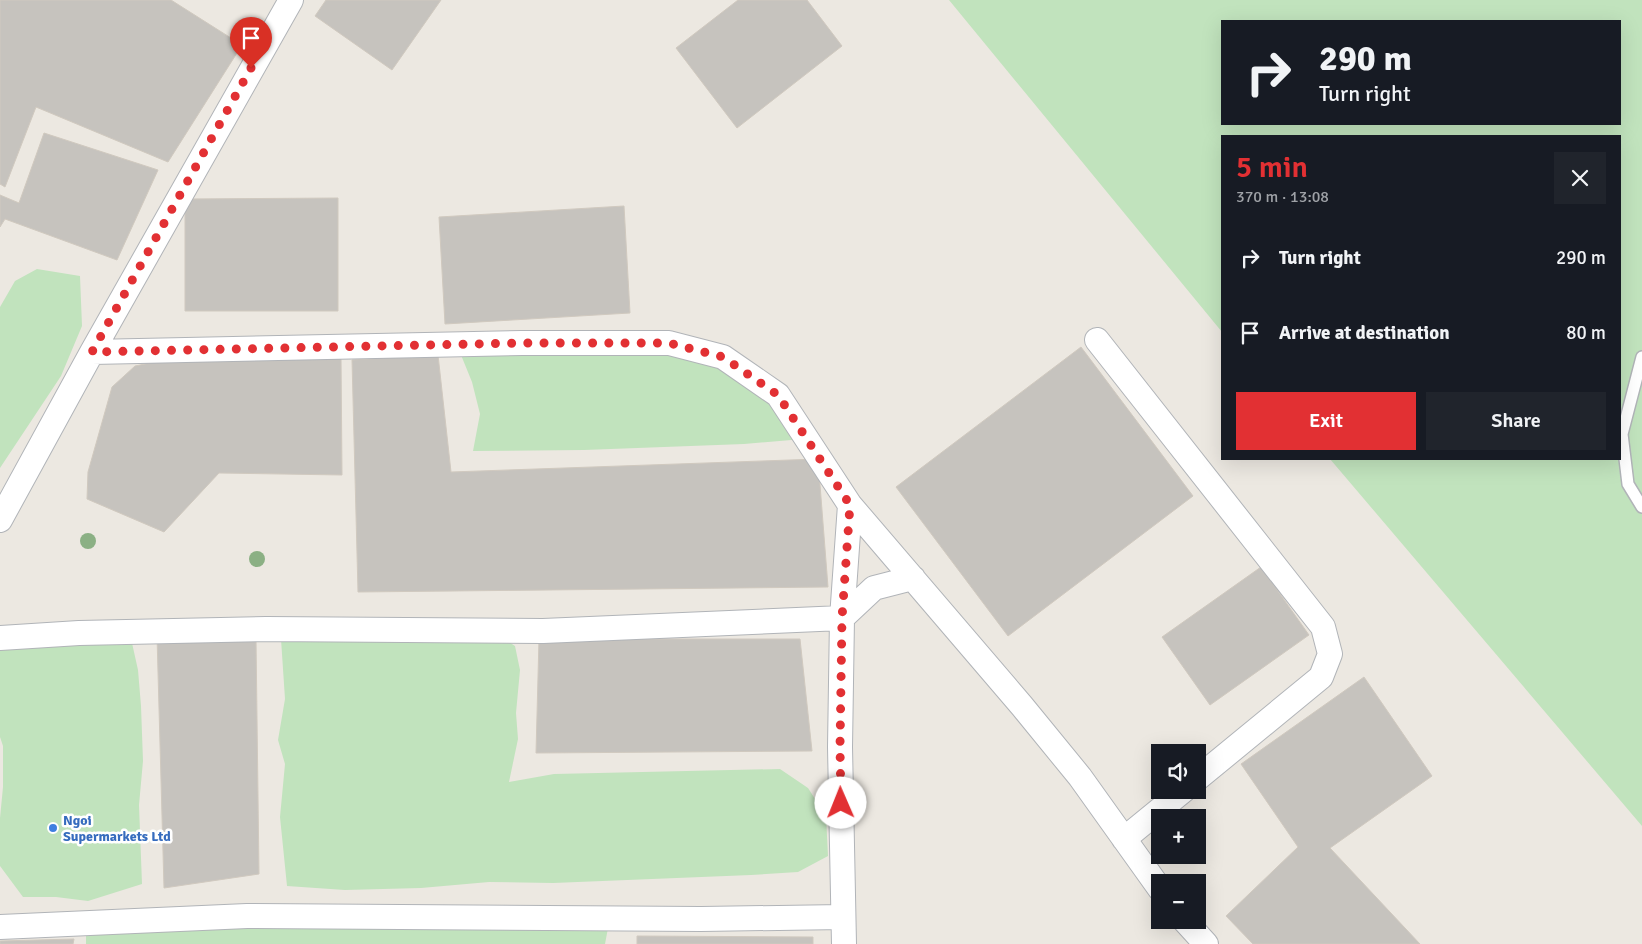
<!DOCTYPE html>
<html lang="en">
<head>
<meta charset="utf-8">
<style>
  body { margin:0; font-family:Signika,sans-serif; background:#20242c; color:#f1f3f6; height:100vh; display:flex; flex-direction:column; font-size:19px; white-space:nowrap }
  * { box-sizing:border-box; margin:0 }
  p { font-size:16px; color:#9ea1a6 }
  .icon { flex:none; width:28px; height:28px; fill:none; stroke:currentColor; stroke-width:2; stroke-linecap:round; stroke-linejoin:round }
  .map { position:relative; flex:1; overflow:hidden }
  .details { position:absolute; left:1221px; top:135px; width:400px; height:325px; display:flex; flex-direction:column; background:#171b24; border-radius:0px; box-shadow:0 5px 20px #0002 }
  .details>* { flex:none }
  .guide { position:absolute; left:1221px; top:20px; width:400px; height:105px; border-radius:0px; box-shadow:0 5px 20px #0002; background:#171b24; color:#f1f3f6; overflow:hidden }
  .tools { position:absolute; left:1151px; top:744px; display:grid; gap:10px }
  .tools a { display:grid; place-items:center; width:55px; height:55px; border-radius:0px; background:#171b24; box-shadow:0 5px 20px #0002; font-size:25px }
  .pin { position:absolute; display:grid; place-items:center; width:42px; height:42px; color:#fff; margin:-51px -21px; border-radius:50% 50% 50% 0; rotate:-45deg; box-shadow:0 0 5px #0007 }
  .pin .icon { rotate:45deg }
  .me { position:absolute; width:55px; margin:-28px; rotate:359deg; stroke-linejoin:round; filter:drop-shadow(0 0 4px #0008) }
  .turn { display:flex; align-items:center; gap:18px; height:105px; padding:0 15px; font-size:22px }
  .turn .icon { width:65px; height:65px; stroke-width:2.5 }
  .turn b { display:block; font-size:35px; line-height:42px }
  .round { display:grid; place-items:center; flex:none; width:52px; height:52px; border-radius:0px; background:#20242c }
  .summary { display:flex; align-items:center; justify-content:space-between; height:85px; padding:0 15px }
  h1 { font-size:30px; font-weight:600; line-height:38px; color:#e23033 }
  .button { display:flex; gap:10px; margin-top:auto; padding:10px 15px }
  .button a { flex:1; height:58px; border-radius:0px; background:#e23033; color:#fff; font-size:20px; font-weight:600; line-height:58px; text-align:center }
  .button a+a { background:#20242c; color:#f1f3f6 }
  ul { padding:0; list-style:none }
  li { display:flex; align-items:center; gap:15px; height:75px; padding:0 15px }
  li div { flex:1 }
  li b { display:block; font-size:19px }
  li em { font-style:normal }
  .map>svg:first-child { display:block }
</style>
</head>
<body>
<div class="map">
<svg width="1642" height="944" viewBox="0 0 1642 944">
  <rect width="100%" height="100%" fill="#ece8e1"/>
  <!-- green -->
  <path fill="#c1e3bd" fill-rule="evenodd" d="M949 0H1642V826L1330 459H1620V136H1222V332ZM1222 21H1620V124H1222Z
    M37 269 80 276 82 326 61 376 0 468V307L15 281Z
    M675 351 711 362 750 384 803 439 744 444 584 450 473 451 480 414 472 382 461 355Z
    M280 624 495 633 515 646 520 670 516 713 518 739 509 782 554 774 780 769 808 788 826 816 828 856 798 872 751 875 553 883 489 882 421 888 345 890 287 886 280 817 285 764 278 740 285 699Z
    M128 625 138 670 141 706 143 761 139 805 142 884 88 901 56 897H23L0 866V818L3 787V746L0 737V629Z
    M611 912 605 944H86V927Z"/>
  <!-- building -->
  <path fill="#c6c3be" stroke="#d0c9bf" d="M0 0H171L242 45 168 162 36 107 5 187 0 184Z
    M326 0H441L392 70 315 16Z
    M738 0H807L842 46 737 128 676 48Z
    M44 133 158 170 117 260 5 219 0 227V195L19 203Z
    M338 198V311H185V199Z
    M624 206 630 313 445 324 439 217Z
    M1081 347 1193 496 1008 636 896 487Z
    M438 355 451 472 818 459 828 587 358 592 352 360Z
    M174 358H341L342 475 219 473 164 532 87 499 88 472 112 387 135 366Z
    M1261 567 1309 635 1210 705 1162 637Z
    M157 636 256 639 259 874 164 888Z
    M539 639H800L812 751 536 753Z
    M1364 677 1432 776 1330 848 1420 944H1253L1226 916 1298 847 1241 764Z
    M637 936 813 937V944H637Z
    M74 939 73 944H0V941Z"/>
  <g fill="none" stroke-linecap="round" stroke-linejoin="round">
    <!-- lane casing -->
    <g stroke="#b1b4b8" stroke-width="14">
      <path id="lane" d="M1642 357 1622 434 1628 484 1642 507"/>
    </g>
    <!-- street casing -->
    <g stroke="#b1b4b8" stroke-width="26">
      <path id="street" d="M1097 340 1323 627 1330 654 1321 677 1198 778
        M92 352 522 343H669L723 357 778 395 850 505 1022 706 1080 777 1160 889
        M0 520 92 352 291 0
        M0 638 79 633 266 629 543 631 842 618 874 588 913 578
        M1124 839 1184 790
        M1184 920 1206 944
        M0 927 247 916 701 919 843 917
        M844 944 840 747 842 618 850 505"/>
    </g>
    <!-- lane -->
    <use href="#lane" stroke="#fff" stroke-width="11"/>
    <!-- street -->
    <use href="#street" stroke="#fff" stroke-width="24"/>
  </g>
  <!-- trees -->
  <g fill="#8bb084">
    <circle cx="88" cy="541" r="8"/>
    <circle cx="257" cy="559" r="8"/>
  </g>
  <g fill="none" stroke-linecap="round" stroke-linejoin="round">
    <!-- route -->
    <path stroke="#e23033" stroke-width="9" stroke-dasharray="0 16.2" d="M251 68 92 352 522 343H669L723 357 778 395 850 505 842 618 840 747 841 803"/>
  </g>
  <!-- markers -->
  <circle fill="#3f7fe0" stroke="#fff" stroke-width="2" cx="53" cy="828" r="5"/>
  <g text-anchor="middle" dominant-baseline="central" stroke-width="5" stroke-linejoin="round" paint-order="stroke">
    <!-- shop labels -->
    <g font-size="14" font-weight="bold" fill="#366cbe" stroke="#fff" text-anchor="start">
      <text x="63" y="820">Ngoi<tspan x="63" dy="16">Supermarkets Ltd</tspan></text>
    </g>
  </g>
</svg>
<div class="tools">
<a><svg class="icon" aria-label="sound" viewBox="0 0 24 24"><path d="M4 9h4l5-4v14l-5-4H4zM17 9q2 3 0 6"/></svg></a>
<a>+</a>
<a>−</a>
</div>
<div class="pin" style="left:251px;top:68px;background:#d93025"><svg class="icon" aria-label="arrive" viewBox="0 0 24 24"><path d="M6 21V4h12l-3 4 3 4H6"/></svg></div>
<svg class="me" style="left:841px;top:803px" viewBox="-20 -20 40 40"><circle r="19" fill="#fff"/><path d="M0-13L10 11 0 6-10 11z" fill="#e23033"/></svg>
<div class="guide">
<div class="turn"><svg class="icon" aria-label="right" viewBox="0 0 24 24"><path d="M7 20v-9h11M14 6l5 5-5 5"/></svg><div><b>290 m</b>Turn right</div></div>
</div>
<section class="details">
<div class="summary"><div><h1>5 min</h1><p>370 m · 13:08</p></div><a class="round"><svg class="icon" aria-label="close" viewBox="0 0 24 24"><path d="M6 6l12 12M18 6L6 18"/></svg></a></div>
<ul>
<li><svg class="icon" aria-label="right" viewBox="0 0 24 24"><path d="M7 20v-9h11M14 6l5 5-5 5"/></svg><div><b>Turn right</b></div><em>290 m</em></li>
<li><svg class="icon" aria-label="arrive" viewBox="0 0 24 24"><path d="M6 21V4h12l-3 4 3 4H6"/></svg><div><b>Arrive at destination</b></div><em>80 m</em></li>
</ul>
<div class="button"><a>Exit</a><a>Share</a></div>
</section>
</div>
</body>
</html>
